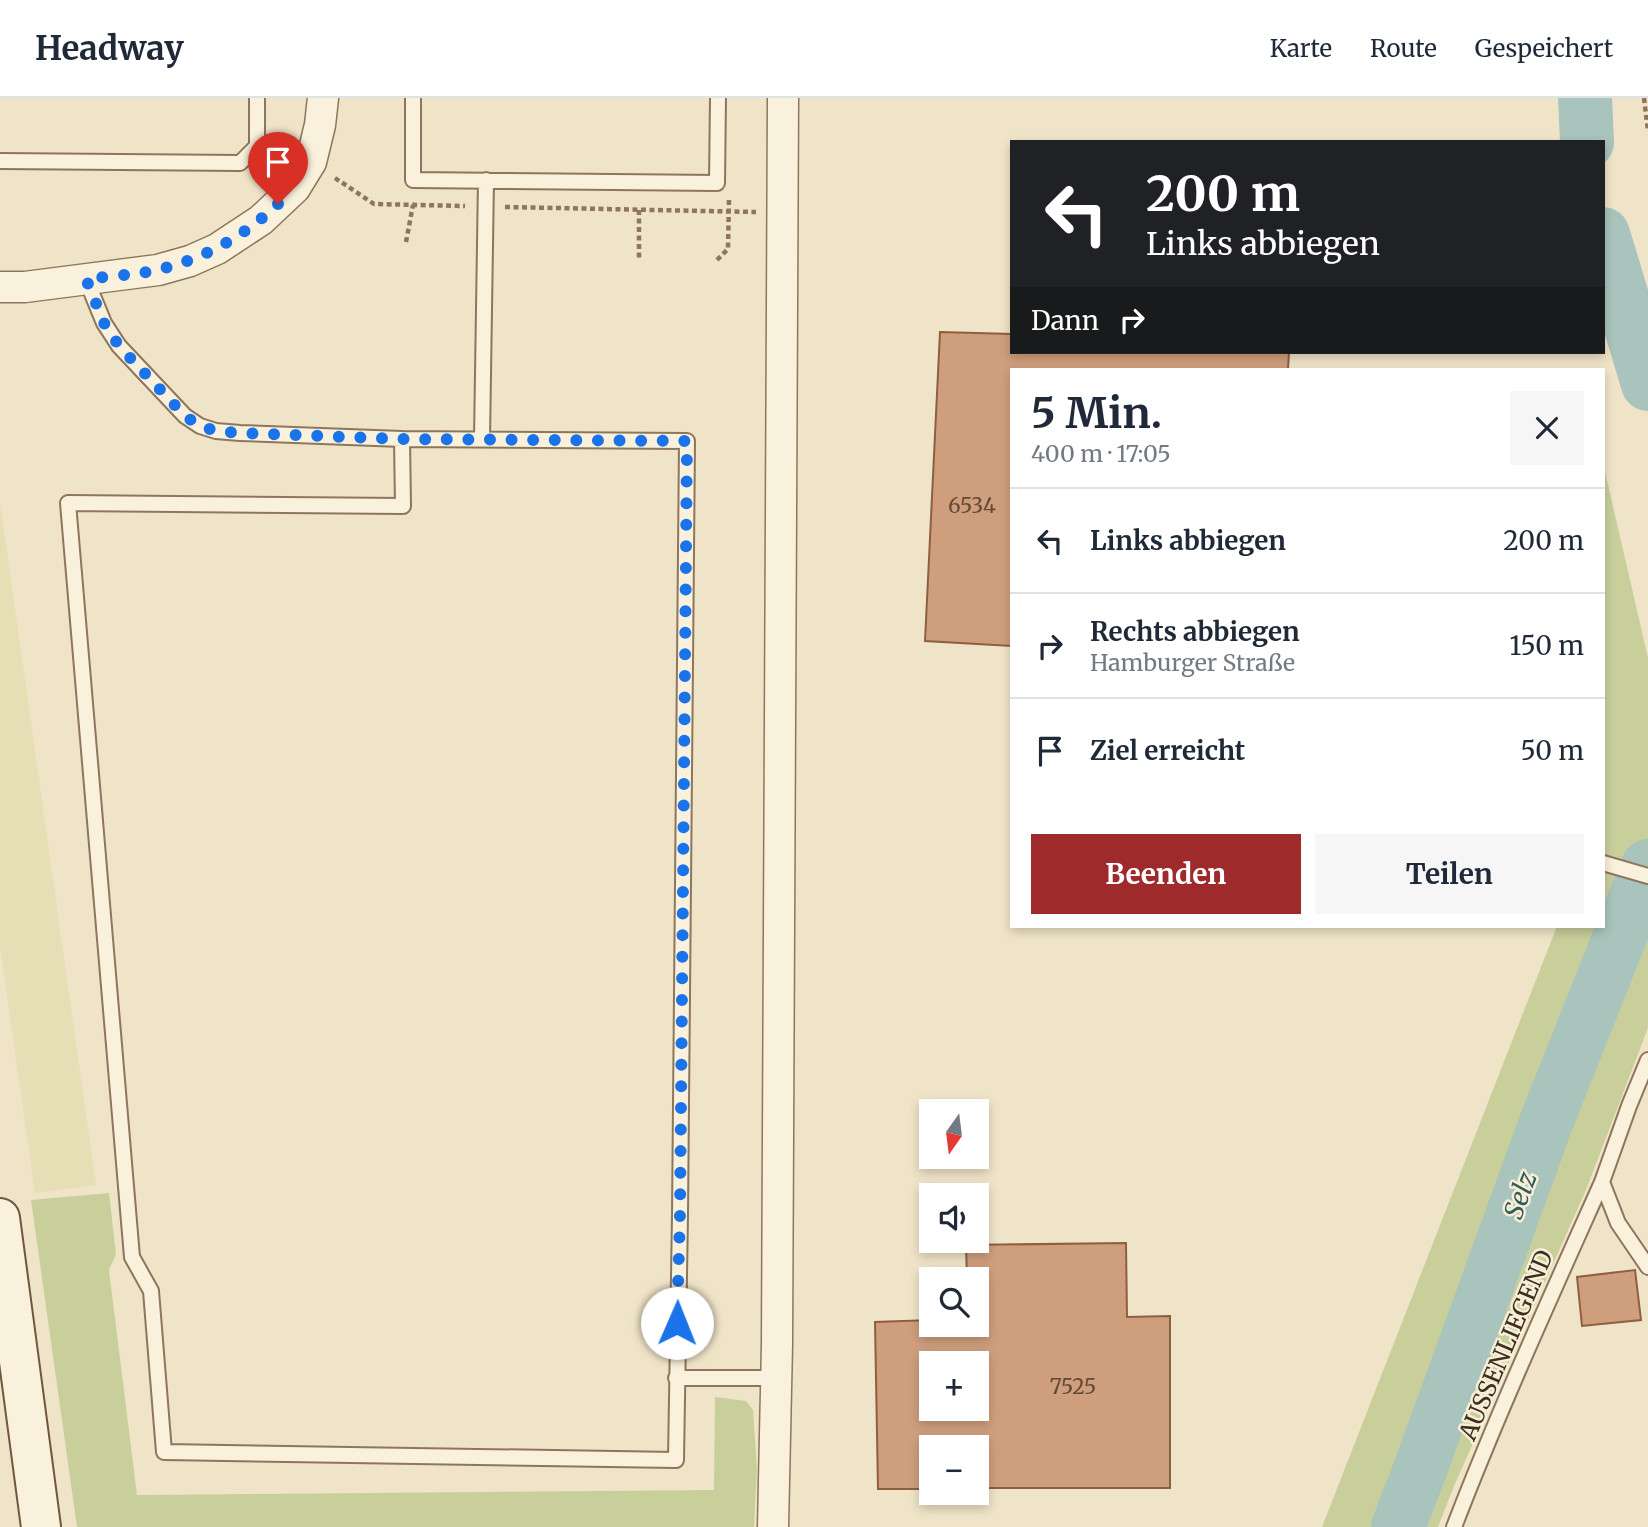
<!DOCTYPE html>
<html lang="de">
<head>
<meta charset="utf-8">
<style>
  body { margin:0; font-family:Merriweather,serif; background:#f6f6f7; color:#1f2937; height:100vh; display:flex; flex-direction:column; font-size:26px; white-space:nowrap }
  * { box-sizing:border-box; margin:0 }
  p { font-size:23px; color:#747a83 }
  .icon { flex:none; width:38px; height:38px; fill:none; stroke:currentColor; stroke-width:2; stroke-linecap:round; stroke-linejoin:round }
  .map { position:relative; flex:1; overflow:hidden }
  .panel { position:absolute; left:1010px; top:270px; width:595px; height:560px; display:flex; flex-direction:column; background:#fff; border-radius:0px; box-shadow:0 4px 10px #0003 }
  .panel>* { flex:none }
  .banner { position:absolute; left:1010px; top:42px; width:595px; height:214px; border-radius:0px; box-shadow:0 4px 10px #0003; background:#202124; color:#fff; overflow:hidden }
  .needle { width:46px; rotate:194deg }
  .controls { position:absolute; left:919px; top:1001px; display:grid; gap:14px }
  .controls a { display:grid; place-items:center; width:70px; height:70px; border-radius:0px; background:#fff; box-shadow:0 4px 10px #0003; font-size:35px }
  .pin { position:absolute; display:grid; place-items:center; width:60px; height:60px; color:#fff; margin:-72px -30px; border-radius:50% 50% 50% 0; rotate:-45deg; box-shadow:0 0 7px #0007 }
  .pin .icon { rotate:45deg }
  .me { position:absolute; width:77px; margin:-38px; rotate:1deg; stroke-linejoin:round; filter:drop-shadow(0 0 5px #0008) }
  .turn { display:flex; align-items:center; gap:24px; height:147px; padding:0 21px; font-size:32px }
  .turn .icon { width:91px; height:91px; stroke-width:2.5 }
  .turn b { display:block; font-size:49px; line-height:60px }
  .then { display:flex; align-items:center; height:66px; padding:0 21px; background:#0003; gap:14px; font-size:26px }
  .round { display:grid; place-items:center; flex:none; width:74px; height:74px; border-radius:0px; background:#f6f6f7 }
  .overview { display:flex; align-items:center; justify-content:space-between; height:119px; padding:0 21px }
  h1 { font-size:42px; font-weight:700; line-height:52px }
  .primary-button { display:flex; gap:14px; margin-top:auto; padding:14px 21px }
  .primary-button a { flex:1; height:80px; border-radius:0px; background:#9e2a2b; color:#fff; font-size:28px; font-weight:700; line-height:80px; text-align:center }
  .primary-button a+a { background:#f6f6f7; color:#1f2937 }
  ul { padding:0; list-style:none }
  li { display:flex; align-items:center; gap:21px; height:105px; padding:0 21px; border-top:2px solid #e0e1e3 }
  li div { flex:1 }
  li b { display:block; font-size:26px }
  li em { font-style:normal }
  header { display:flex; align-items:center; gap:42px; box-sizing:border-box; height:98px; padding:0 35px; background:#fff; border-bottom:2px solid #e0e1e3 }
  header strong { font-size:33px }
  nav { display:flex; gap:38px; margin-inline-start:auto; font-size:24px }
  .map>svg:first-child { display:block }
</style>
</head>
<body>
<header>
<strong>Headway</strong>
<nav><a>Karte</a><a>Route</a><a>Gespeichert</a></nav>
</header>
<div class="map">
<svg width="1648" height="1429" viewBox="0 0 1648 1429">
  <rect width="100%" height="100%" fill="#f0e4c8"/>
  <!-- farmland -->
  <path fill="#e6deb5" d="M0 404 96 1087 35 1095 0 849Z"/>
  <!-- green -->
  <path fill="#c9cf9b" d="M1603 365 1648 560V930L1586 1092 1454 1388 1438 1429H1322L1557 828H1603Z
    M109 1095 116 1156 109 1172 137 1397 714 1392 715 1299 746 1303 753 1312 757 1372 754 1429H77L31 1102Z"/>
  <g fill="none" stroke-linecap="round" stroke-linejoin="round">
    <!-- river -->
    <path stroke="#a9c4bc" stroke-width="54" d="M1585 0 1587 44
      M1603 136 1648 286
      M1398 1429 1421 1369 1547 1022 1648 768"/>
  </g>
  <!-- building -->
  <path fill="#cf9f7d" stroke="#8d5f41" stroke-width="2" fill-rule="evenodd" d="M940 234 1012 236V254H1289L1288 271H1012V548L925 543Z
    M1126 1145 1127 1219 1170 1218V1390H976V1349H931V1391H878L875 1224 931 1222V1227H976V1181H967L966 1147ZM931 1265H976V1311H931Z
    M1635 1172 1641 1222 1582 1228 1577 1179Z"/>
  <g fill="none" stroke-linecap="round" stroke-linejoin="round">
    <!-- service casing -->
    <g stroke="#8d765c" stroke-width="18">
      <path id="service" d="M413 0V82L717 85 718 0
        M0 63 240 65 257 48V0
        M86 181 104 225 119 248 185 318 200 328 216 333 240 335 402 341
        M402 341 687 343 680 1117 676 1362 164 1354 151 1193 132 1159 68 405 403 408Z
        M482 341 486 82
        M1603 765 1648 778
        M1648 962 1629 1008 1602 1084 1618 1125 1648 1169
        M676 1280H776
        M1454 1429C1499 1312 1551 1198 1602 1084"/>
    </g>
    <!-- minor casing -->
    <g stroke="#8d765c" stroke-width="33">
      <path id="minor" d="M0 189H25L158 172 190 163 217 151 261 122 295 90 311 64 320 27 323 0
        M773 1429 777 1246 783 0"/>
    </g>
    <!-- secondary casing -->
    <g stroke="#6f573f" stroke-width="42">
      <path id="secondary" d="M0 1120 41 1429"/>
    </g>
    <!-- path -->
    <path stroke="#8d765c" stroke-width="4.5" stroke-dasharray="5 3.5" stroke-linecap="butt" d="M1644 0 1648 33
      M335 80 374 106 465 108
      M505 109 756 114
      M639 112V161
      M406 144 413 107
      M717 162 728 151 729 102"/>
    <!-- service -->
    <use href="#service" stroke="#faf1dc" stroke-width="14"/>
    <!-- minor -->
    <use href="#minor" stroke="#faf1dc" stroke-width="30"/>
    <!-- secondary -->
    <use href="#secondary" stroke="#faf1dc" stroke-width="38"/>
  </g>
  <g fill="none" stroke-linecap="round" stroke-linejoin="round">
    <!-- route -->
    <path stroke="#1a73e8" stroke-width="12" stroke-dasharray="0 21.6" d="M278 106C245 137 206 160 161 171 137 177 110 178 86 181L104 225 119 248 185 318 200 328 216 333 240 335 402 341 687 343 680 1117 677 1225"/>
  </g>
  <g text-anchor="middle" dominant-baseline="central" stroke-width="5" stroke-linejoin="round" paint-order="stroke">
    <!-- number labels -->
    <g font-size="21" fill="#624a37">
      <text x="972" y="407">6534</text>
      <text x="1073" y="1288">7525</text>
    </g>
    <!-- street labels -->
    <g font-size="24" fill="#3d2e20" stroke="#f7eed8">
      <text transform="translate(1506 1247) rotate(-67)">AUSSENLIEGEND</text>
    </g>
    <!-- water labels -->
    <g font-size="26" font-style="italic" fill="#2f5d5a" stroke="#f7eed8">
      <text transform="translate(1520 1097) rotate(-70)">Selz</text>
    </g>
  </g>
</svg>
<div class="controls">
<a><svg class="needle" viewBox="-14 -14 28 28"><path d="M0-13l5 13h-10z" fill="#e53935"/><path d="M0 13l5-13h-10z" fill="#747a83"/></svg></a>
<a><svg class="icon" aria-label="sound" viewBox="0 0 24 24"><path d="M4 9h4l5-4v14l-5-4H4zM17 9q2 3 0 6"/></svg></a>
<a><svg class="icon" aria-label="search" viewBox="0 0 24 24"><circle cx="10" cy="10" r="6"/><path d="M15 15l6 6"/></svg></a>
<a>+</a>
<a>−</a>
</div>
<div class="pin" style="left:278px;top:106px;background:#d93025"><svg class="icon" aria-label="arrive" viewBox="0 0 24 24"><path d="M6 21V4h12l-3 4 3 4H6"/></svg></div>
<svg class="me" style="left:677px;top:1225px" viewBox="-20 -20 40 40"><circle r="19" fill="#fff"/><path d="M0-13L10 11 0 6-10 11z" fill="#1a73e8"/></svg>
<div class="banner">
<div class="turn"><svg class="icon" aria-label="left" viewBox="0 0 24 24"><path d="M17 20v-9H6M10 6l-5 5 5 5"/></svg><div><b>200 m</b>Links abbiegen</div></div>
<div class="then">Dann<svg class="icon" aria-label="right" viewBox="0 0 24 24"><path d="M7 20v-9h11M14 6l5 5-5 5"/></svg></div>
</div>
<section class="panel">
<div class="overview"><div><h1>5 Min.</h1><p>400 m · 17:05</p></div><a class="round"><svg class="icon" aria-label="close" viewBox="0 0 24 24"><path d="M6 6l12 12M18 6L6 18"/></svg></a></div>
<ul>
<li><svg class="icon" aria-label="left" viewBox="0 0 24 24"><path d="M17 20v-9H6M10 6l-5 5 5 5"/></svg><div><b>Links abbiegen</b></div><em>200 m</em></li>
<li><svg class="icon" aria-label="right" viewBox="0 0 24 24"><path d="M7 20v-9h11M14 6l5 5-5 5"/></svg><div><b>Rechts abbiegen</b><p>Hamburger Straße</p></div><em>150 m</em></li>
<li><svg class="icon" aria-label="arrive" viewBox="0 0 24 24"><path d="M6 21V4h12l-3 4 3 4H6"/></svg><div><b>Ziel erreicht</b></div><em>50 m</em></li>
</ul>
<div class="primary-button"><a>Beenden</a><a>Teilen</a></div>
</section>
</div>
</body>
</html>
